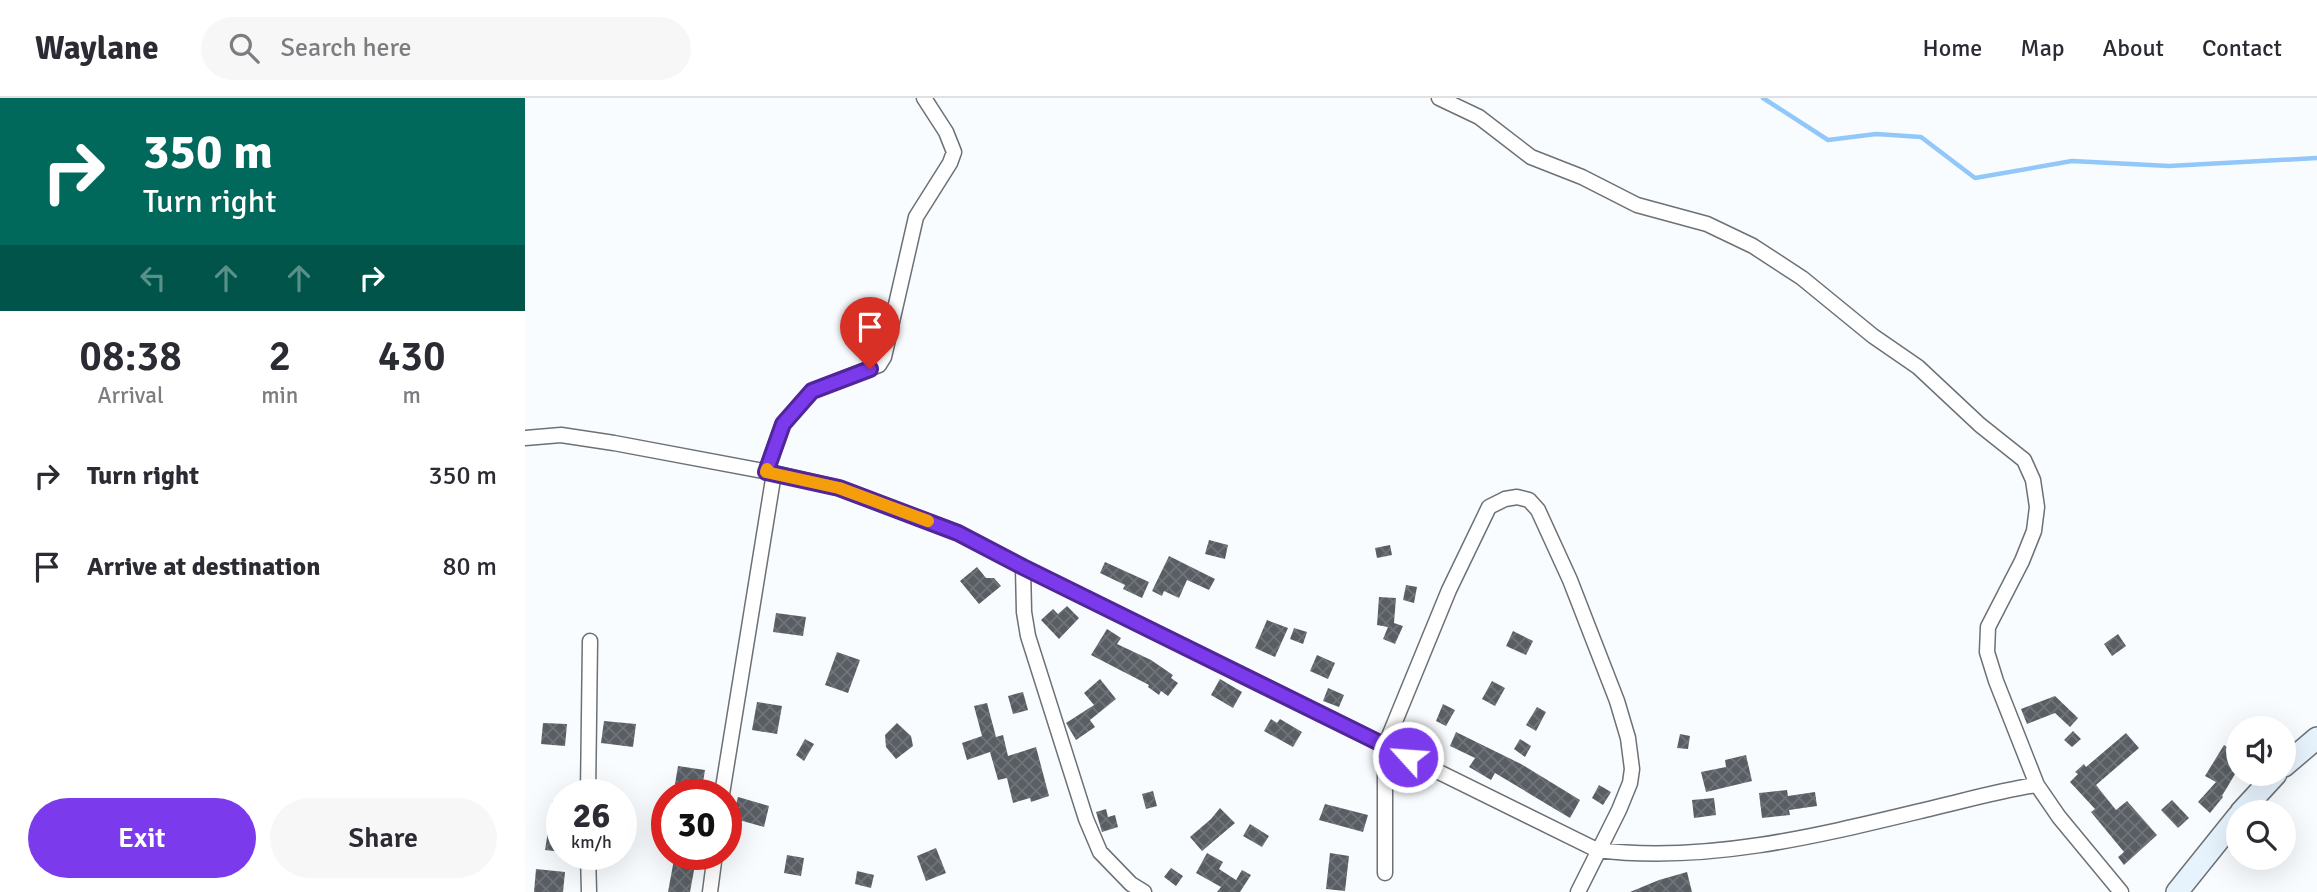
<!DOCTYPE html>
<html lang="en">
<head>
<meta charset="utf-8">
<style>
  body { margin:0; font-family:Signika,sans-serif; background:#f7f7f7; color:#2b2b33; height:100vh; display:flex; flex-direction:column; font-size:26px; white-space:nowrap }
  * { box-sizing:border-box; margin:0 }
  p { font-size:23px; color:#7c7c81 }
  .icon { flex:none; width:38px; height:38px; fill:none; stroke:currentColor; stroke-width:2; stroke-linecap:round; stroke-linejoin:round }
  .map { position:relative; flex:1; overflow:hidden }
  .drawer { display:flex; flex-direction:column; background:#fff; width:525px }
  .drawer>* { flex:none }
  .top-card { background:#00695c; color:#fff; overflow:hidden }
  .fabs { position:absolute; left:1701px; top:618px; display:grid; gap:14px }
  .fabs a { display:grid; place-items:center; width:70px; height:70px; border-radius:50%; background:#fff; box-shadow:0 7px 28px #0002; font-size:35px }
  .speed { position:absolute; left:21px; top:681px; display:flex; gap:14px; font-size:35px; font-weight:700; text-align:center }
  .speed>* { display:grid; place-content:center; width:91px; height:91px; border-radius:50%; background:#fff; box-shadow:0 7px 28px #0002; line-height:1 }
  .speed small { font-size:18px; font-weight:400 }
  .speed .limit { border:10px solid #d22; background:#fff; color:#111 }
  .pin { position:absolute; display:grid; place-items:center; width:60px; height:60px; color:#fff; margin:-72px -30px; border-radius:50% 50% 50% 0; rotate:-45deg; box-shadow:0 0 7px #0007 }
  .pin .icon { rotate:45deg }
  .me { position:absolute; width:77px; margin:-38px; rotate:296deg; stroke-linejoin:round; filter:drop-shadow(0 0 5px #0008) }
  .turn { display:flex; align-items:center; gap:24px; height:147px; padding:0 28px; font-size:32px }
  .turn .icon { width:91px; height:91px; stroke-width:2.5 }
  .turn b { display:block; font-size:49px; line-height:60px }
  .lanes { display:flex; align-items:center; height:66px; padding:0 28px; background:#0003; justify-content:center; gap:35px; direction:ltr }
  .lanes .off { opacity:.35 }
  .eta { display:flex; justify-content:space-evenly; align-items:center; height:119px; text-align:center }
  .eta b { font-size:42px; font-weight:600; line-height:49px }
  .action { display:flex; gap:14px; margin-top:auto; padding:14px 28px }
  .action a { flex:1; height:80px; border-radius:42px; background:#7c3aed; color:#fff; font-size:28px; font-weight:600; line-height:80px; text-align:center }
  .action a+a { background:#f7f7f7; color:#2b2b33 }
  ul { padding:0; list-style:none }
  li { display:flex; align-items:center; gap:21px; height:91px; padding:0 28px }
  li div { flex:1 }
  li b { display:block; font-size:26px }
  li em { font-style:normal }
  header { display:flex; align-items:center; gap:42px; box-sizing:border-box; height:98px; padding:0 35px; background:#fff; border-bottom:2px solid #e1e1e2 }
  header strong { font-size:33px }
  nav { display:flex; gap:38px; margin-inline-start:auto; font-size:24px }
  .search { width:490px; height:63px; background:#f7f7f7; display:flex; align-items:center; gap:18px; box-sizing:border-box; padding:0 24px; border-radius:38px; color:#7c7c81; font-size:26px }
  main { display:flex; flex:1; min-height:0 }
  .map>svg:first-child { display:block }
</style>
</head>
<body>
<header>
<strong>Waylane</strong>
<div class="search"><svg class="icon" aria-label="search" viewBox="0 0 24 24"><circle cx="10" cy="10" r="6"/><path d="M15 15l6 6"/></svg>Search here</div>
<nav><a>Home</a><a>Map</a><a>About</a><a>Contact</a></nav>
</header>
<main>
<section class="drawer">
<div class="top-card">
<div class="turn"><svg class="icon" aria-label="right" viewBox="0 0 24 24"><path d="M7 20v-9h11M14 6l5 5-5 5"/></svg><div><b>350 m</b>Turn right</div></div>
<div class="lanes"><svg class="icon off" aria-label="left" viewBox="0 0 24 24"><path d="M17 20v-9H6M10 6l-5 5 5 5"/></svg><svg class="icon off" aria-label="ahead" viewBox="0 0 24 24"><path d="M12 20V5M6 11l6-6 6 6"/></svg><svg class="icon off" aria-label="ahead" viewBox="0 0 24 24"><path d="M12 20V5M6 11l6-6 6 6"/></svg><svg class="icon" aria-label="right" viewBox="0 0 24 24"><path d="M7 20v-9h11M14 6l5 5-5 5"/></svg></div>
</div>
<div class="eta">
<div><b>08:38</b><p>Arrival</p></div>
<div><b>2</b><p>min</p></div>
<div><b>430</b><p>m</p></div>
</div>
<ul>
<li><svg class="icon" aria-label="right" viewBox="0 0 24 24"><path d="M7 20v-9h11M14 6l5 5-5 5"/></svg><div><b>Turn right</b></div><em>350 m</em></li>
<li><svg class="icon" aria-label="arrive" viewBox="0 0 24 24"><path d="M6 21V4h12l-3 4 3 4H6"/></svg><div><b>Arrive at destination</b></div><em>80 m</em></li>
</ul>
<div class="action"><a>Exit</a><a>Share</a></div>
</section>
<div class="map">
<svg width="1792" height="794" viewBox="0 0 1792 794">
  <defs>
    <pattern id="building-cross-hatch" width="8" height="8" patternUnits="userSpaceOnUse" patternTransform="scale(1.75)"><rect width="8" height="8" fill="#585e63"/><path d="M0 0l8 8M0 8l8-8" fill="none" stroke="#707478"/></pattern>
  </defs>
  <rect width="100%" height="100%" fill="#f9fcfe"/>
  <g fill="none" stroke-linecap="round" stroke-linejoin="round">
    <!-- stream -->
    <path stroke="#91c8f9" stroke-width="4.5" d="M1238 0 1303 42 1351 36 1396 39 1450 80 1547 63 1644 68 1792 60"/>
  </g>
  <!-- building -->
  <path fill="url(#building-cross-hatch)" d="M684 442 703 447 700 461 680 456Z
    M865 447 867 457 852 460 850 450Z
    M644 458 690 481 684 492 662 482 654 500 639 493 637 498 627 493Z
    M580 464 624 484 617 500 598 491 600 487 575 475Z
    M452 469 461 480H469L476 488 454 506 435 483Z
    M881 487 892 489 889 505 878 502Z
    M854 499 871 500 869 525 878 528 870 546 858 541 863 529 852 527Z
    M542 508 554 520 534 541 516 522 528 511 533 516Z
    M251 515 281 519 278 538 248 534Z
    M742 522 763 530 750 559 730 550Z
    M769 530 782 534 778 546 765 541Z
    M582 531 596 540 592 546 626 562 648 577 646 580 653 585 643 598 636 593 634 597 623 589 624 587 566 557Z
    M988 533 1008 543 1001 557 981 548Z
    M1593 536 1601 548 1587 558 1579 546Z
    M312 554 335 562 323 595 300 587Z
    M792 557 810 565 803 581 785 573Z
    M575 581 591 601 565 622 570 629 551 642 541 625 569 607 559 595Z
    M695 581 717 594 708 610 686 597Z
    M967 583 980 590 970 608 957 601Z
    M803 590 819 597 814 609 798 603Z
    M498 594 503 612 488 616 483 598Z
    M1530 598 1553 620 1545 629 1530 615 1502 626 1496 611Z
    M232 604 257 608 252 636 227 632Z
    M462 605 471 639 478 637 483 658 511 649 524 698 506 704 505 700 488 705 482 680 473 682 465 654 442 662 437 645 457 638 449 608Z
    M918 606 930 612 921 628 911 623Z
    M1012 609 1021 614 1011 633 1001 627Z
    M746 621 752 625 755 621 777 634 768 649 739 633Z
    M79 623 111 626 108 649 76 645Z
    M18 625 42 626 40 648 16 646Z
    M372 625 386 638 388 648 371 661 361 649 360 637Z
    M1548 633 1556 641 1547 649 1539 642Z
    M931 634 996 666 1055 702 1045 720 970 675 966 682 944 669 950 660 925 648Z
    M1601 635 1614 650 1571 687 1591 712 1602 703 1632 737 1599 767 1593 759 1599 754 1566 714 1570 711 1545 684 1553 676 1550 674 1559 666 1561 669Z
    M1155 636 1165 638 1163 651 1152 650Z
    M280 641 289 646 279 663 271 657Z
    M995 641 1006 648 1000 659 989 651Z
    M1699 647 1713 656V671L1697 698 1698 699 1685 715 1673 704 1691 684 1680 678Z
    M1221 657 1227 683 1181 694 1176 674 1201 669 1200 662Z
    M153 668 180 672 177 690 150 686Z
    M1074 687 1086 694 1078 707 1067 700Z
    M1262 692 1263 698 1290 694 1292 708 1264 712 1265 717 1237 720 1234 695Z
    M628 693 632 708 621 711 617 696Z
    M213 699 244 708 239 729 207 720Z
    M1189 700 1191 717 1169 720 1167 702Z
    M1647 702 1664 720 1653 730 1636 712Z
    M27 703 37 707V754L20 752 24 727 26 728Z
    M800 706 843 717 838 734 794 722Z
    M695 710 710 725 677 753 665 739 686 721Z
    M581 711 583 719 590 717 593 729 577 734 571 714Z
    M725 726 744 738 737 749 718 738Z
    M411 750 421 775 401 783 392 758Z
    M682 755 698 764 694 771 711 782 717 772 726 777 715 794H692L696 789 671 775Z
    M805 755 824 758 820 793 801 791Z
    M150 756H172L165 794H143Z
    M262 757 279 760 276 778 259 775Z
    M646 770 658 778 651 788 639 779Z
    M11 771 40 774 38 794H9Z
    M332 773 349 777 346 790 330 786Z
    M1162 774 1167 794H1105L1134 782Z"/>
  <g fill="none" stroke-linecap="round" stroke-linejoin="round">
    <!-- street casing -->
    <g stroke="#6b7176" stroke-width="17">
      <path id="street" d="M914 0 954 19 1006 59 1057 79 1112 107 1182 126 1228 148 1277 180 1348 238 1393 269 1455 327 1499 362 1508 382 1512 409 1509 433 1497 463 1463 529 1462 554 1471 583 1512 687 1534 719 1596 794
        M0 340 36 337 89 345 249 375 314 390 433 435 498 469 1072 752C1184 766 1300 736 1408 710 1442 702 1477 692 1512 687
        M241 374 258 326 287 293 354 267 359 259 391 119 425 65 429 54 421 34 399 0
        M498 469 499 514 503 538 561 721 575 754 606 786 619 794
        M63 696 65 543
        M197 696 249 375
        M63 756 64 794
        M860 775V648L924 492 964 409 980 401 992 399 1004 402 1013 412 1045 482 1092 603 1103 640 1107 671 1105 685 1094 712 1053 794
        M185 794 190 756"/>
    </g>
    <!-- secondary casing -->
    <g stroke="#6b7176" stroke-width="24">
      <path id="secondary" d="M1759 668 1792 640
        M1716 714 1751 676
        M1652 794 1713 718"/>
    </g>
    <!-- street -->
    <use href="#street" stroke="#fff" stroke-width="14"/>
    <!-- secondary -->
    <use href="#secondary" stroke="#e6f2fc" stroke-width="21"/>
  </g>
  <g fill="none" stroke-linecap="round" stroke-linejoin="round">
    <!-- route casing -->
    <g stroke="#51269a" stroke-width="18">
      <path id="route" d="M345 271 287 293 258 326 241 374 314 390 433 435 498 469 883 659"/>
    </g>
    <!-- route -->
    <use href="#route" stroke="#7c3aed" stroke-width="12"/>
    <!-- slow -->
    <path stroke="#f59e0b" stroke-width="12" d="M242 371 241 374 314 390 403 423"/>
  </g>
</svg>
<div class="fabs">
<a><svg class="icon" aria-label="sound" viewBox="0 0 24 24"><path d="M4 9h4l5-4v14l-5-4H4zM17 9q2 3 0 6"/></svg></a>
<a><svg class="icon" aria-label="search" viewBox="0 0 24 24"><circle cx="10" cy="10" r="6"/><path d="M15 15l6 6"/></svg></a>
</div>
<div class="speed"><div>26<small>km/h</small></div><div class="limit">30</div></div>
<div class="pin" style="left:345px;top:271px;background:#d93025"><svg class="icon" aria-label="arrive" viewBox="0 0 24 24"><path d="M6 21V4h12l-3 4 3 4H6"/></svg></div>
<svg class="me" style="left:883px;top:659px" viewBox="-20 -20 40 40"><circle r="17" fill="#7c3aed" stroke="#fff" stroke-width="3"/><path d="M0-11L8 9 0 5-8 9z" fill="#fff"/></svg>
</div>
</main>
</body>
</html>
